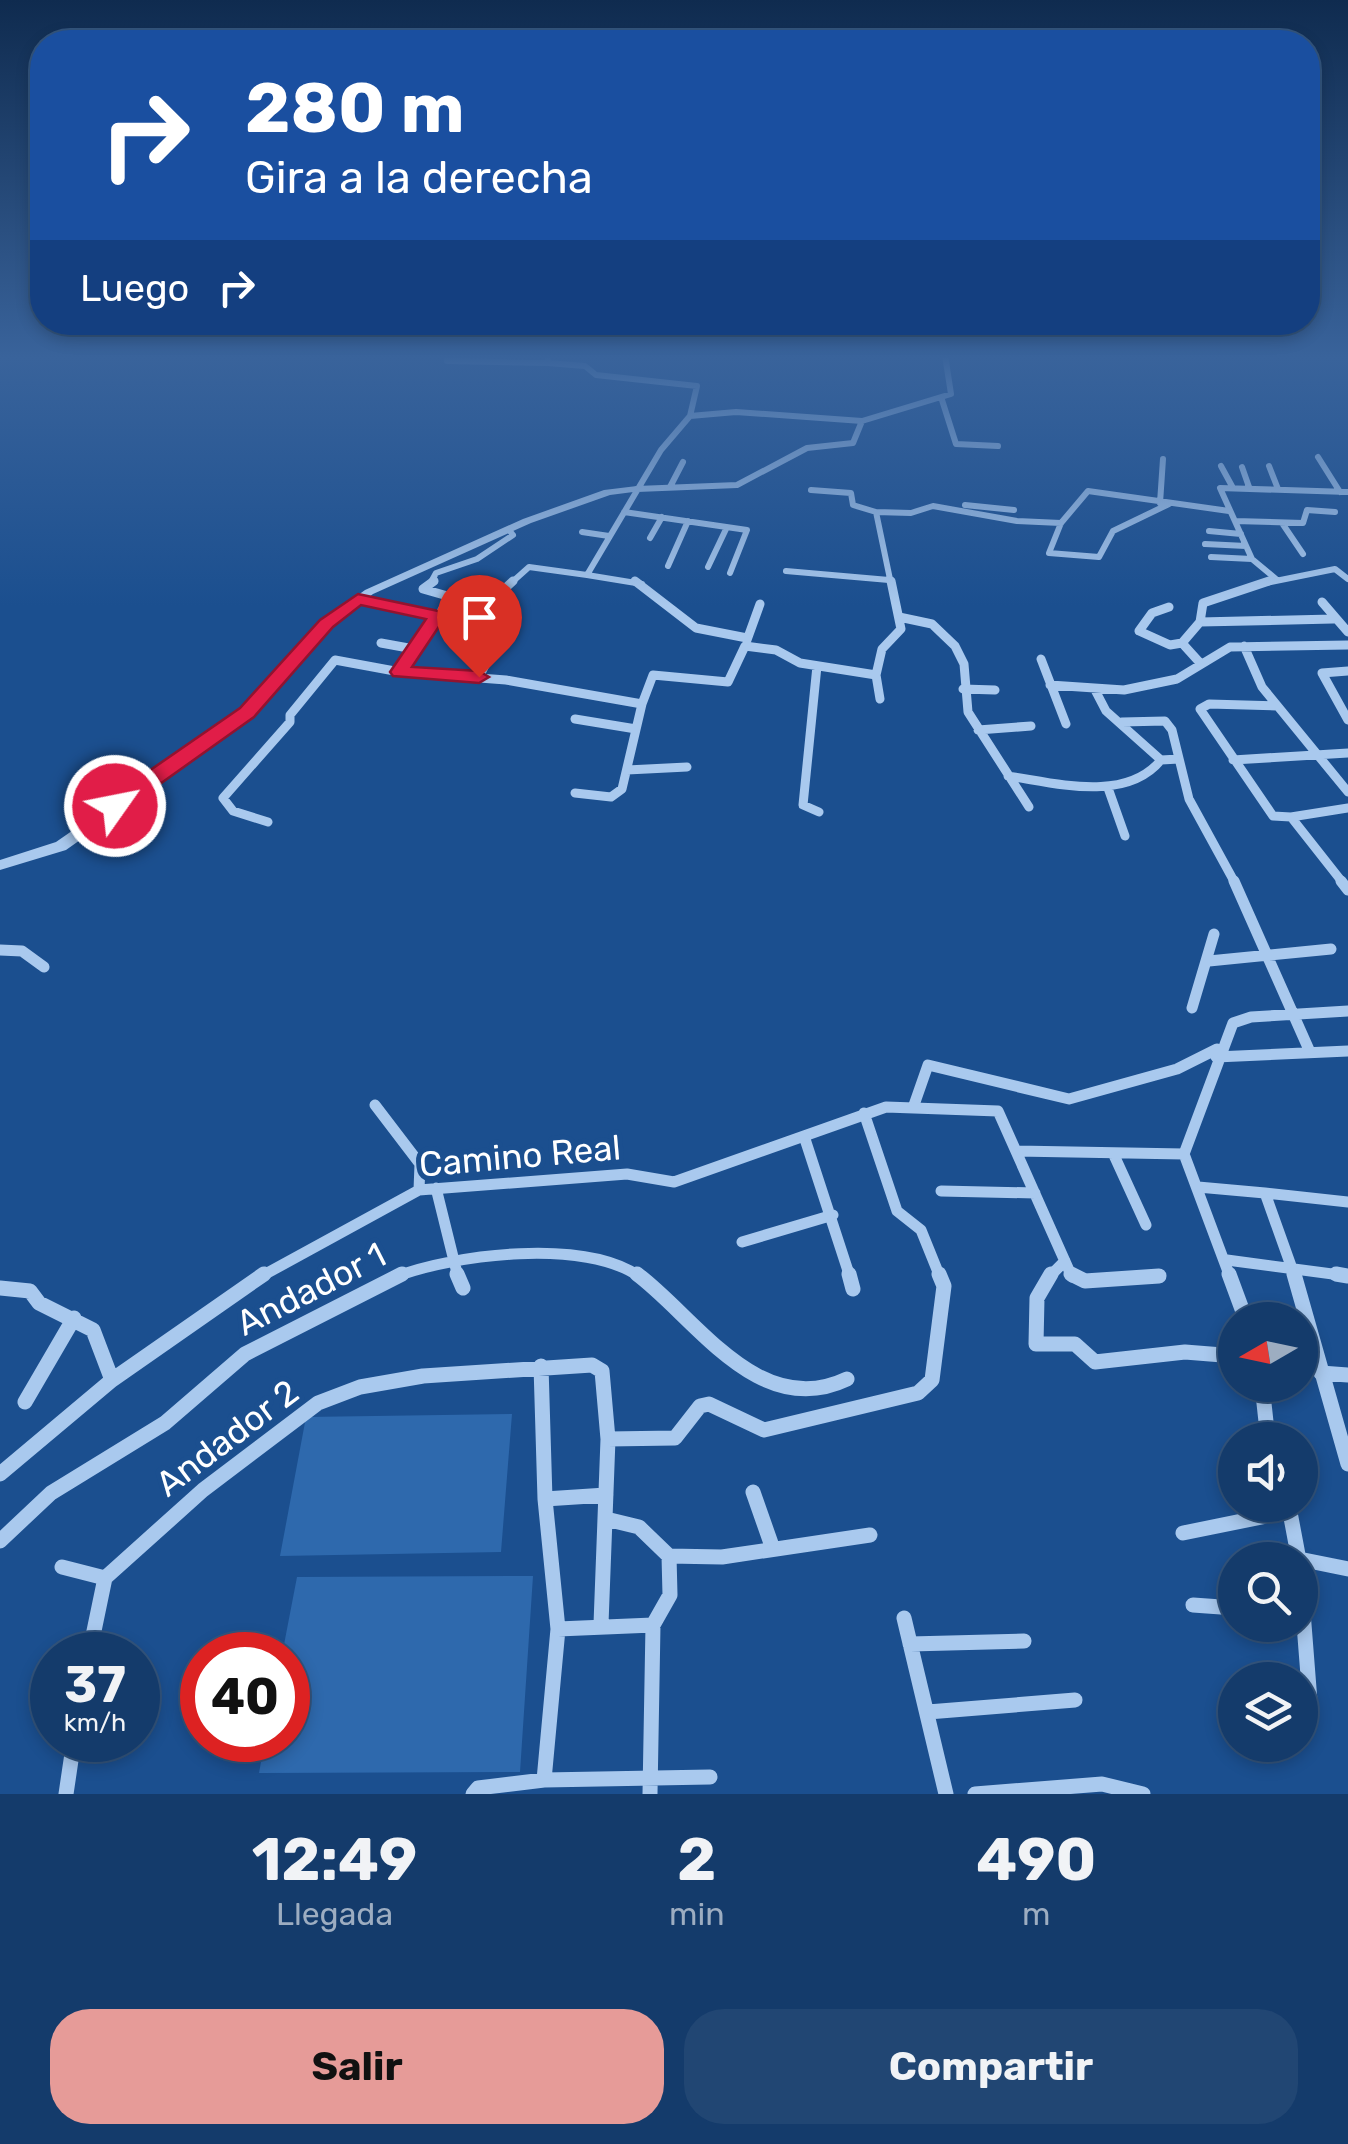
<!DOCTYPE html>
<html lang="es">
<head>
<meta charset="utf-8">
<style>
  body { margin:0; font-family:Rubik,sans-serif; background:#214673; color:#f1f3f6; height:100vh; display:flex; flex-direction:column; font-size:38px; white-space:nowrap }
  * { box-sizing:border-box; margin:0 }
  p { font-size:32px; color:#9dadc1 }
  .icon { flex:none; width:55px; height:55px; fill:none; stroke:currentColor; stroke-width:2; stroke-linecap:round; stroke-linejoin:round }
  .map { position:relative; height:1794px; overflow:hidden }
  .sheet { display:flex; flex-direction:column; background:#143b6b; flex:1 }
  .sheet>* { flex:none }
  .top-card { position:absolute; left:30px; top:30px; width:1290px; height:305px; border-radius:40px; box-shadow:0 5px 15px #0003,0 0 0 2px #33557e; background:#1a4fa0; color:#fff; overflow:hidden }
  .needle { width:65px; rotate:261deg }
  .tools { position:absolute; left:1218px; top:1302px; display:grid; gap:20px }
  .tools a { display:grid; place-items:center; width:100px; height:100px; border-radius:50%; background:#143b6b; box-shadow:0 5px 15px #0003,0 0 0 2px #33557e; font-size:50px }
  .speed { position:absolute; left:30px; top:1632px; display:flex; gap:20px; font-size:50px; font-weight:700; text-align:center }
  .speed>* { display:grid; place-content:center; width:130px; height:130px; border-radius:50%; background:#143b6b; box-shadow:0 5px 15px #0003,0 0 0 2px #33557e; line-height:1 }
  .speed small { font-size:25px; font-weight:400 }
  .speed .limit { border:15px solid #d22; background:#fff; color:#111 }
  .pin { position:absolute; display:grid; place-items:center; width:85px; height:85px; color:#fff; margin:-102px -42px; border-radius:50% 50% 50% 0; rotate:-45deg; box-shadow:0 0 10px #0007 }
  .pin .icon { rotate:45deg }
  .me { position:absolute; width:110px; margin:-55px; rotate:57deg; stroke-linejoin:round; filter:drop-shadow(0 0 8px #0008) }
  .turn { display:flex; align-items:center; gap:35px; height:210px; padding:0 50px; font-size:45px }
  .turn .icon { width:130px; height:130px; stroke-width:2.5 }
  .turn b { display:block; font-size:70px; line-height:85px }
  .then { display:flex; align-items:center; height:95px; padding:0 50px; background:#0003; gap:20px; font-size:38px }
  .eta { display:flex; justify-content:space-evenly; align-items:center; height:170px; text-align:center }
  .eta b { font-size:60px; font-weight:700; line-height:70px }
  .button { display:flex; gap:20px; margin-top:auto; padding:20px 50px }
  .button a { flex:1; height:115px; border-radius:40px; background:#e69b98; color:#111; font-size:40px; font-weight:700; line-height:115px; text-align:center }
  .button a+a { background:#214673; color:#f1f3f6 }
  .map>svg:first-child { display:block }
</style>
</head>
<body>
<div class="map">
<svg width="1348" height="1794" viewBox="0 0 1348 1794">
  <rect width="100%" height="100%" fill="#1b4f8f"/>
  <!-- green -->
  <path fill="#2e69ad" d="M512 1414 501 1552 280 1556 306 1417Z
    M533 1576 520 1772 259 1773 265 1740H288V1655H282L297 1577Z"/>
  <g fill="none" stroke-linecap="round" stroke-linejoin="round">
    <!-- minor-far3 -->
    <path stroke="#a9c9ee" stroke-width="6" d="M548 355V363L585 366 596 375 697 386 690 416 736 412 862 421
      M447 361 548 363
      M942 400 956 444 998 446
      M1318 457 1340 492
      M1221 466 1233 488
      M1269 466 1278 489
      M1242 467 1249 487
      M670 487 683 462
      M637 489 737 485 807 448 853 443 862 421 951 394 945 355
      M811 490 851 493 853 505 876 512
      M1160 503 1163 459
      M1169 504 1113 531 1099 557 1049 553 1061 523 1088 491 1229 511
      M965 505 1014 510
      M624 512 747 530 730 573
      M1235 521 1303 523 1307 510 1335 512
      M1282 523 1303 554
      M1209 531 1241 534
      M582 532 609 536
      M650 538 662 517
      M1205 544 1246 546
      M1211 557 1252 559
      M668 566 688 521
      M708 567 727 527
      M786 571 889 580
      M587 575 642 584
      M1276 579 1252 559 1220 488 1348 492
      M430 584 436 573 477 559 513 535 509 530
      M510 584 529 567 587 575 661 450 690 416
      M891 584 876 512 911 513 933 506 1017 521 1061 523
      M1261 584 1335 569 1348 579"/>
    <!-- minor-far2 -->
    <path stroke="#a9c9ee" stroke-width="9" d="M434 581 423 589 451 597
      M635 581 696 628 747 638
      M358 599 437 616
      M1322 602 1348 632
      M1169 607 1152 613 1139 631 1170 645 1182 643
      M899 617 932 624 955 646 964 664 968 712 1029 807
      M1200 622 1333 619
      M747 640 760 604
      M381 643 414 649
      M1182 643 1200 622 1203 603 1269 581
      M1182 643 1201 664
      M1244 646 1262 687 1348 792
      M1041 659 1066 724
      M817 666 803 805 819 812
      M1348 671 1322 673 1348 720
      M400 672 451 597 489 603 513 581
      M876 675 880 699
      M479 677 500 636
      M1050 685 1124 690 1177 679 1230 647 1348 645
      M1094 688 1106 711 1161 760
      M963 689 995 690
      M1277 706 1209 704 1200 709 1273 816 1291 817 1343 883
      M575 719 636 729
      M1122 722 1165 721 1172 730 1189 799 1235 883
      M978 730 1031 726
      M1233 760 1348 753
      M627 770 687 767
      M1008 776C1056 783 1126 803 1161 760L1179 759
      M1108 788 1125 836
      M575 793 611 797 622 789 642 704
      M1291 817 1348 808
      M268 822 233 811 223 798 290 722V715L335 660 400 672 506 680 642 704 653 675 728 682 745 646 776 650 800 663 876 675 882 649 901 629 891 581"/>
    <!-- minor-far1 -->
    <path stroke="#a9c9ee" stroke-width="11" d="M1234 881 1310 1052
      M1341 881 1348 890
      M0 950 22 951 44 967
      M1209 961 1331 949
      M1192 1008 1214 934
      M1216 1057 1348 1051
      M375 1105 420 1164 419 1190
      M914 1105 928 1065 1069 1099 1177 1069 1217 1049
      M864 1113 897 1211 921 1230 940 1277
      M804 1136 850 1277
      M1017 1151 1184 1154
      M1113 1153 1146 1225
      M1184 1154 1233 1023 1251 1017 1348 1011
      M1184 1154 1230 1277
      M1198 1187 1265 1193 1295 1277
      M436 1188 458 1277
      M941 1191 1035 1193
      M1265 1193 1348 1202
      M742 1242 833 1215
      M1227 1260 1348 1276
      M260 1277 419 1190 627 1174 674 1182 886 1107 998 1111 1072 1277
      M395 1277C455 1254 585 1238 640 1277
      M1049 1277 1065 1261
      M1145 1277 1159 1276"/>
    <!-- minor -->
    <path stroke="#a9c9ee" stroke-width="15" d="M457 1274 463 1288
      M637 1274C696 1318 759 1421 847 1379
      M849 1274 853 1289
      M1051 1274 1037 1298 1036 1344H1075L1095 1362 1185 1352 1235 1356
      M1071 1274 1085 1281 1159 1276
      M1229 1274 1246 1320
      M1294 1274 1348 1464
      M1336 1274 1348 1276
      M0 1288 30 1291 39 1303 93 1330 112 1380
      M541 1366 545 1499 558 1629 544 1780
      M1321 1373 1348 1375
      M1262 1385 1268 1440
      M25 1402 74 1318
      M608 1439 675 1438 700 1406 709 1404 764 1430 918 1393 932 1380 944 1286 939 1274
      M0 1474 112 1380 264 1274
      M753 1492 773 1549
      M545 1499 606 1495
      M1289 1507 1299 1560
      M606 1519 639 1527 669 1556
      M1183 1533 1291 1511
      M0 1541 51 1493 165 1423 245 1354 402 1274
      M669 1556 722 1557 870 1535
      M1299 1559 1348 1569
      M62 1567 105 1578
      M1300 1573 1311 1714H1300
      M1193 1605 1235 1608
      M904 1618 946 1794
      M653 1625 670 1595 669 1556
      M558 1629 653 1625
      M910 1644 1024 1641
      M89 1655 105 1578 203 1490 318 1403 360 1387 423 1376 592 1365 602 1371 608 1439 601 1624
      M928 1712 1075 1700
      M66 1794 74 1740
      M473 1794 478 1788 544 1780 710 1777
      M650 1794 653 1625
      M975 1794 1102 1784 1143 1794"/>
    <!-- tertiary -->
    <path fill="#a9c9ee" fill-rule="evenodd" d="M637 486 641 487V491L610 495 531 523 373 594 331 625 271 697 230 734 66 850 0 870V860L56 842 220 728 263 691 323 621 365 590 523 519 604 490Z"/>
  </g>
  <!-- sky -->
  <linearGradient id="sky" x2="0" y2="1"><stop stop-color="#0f2b4f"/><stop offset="0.59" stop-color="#39639b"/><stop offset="1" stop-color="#39639b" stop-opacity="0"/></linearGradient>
  <rect width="1348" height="606" fill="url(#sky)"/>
  <!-- route -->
  <path fill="#e11d48" stroke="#92132f" stroke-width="2.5" d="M358 594 443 612 446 616 412 667 479 671 489 677 479 683 393 676 390 672 426 619 361 605 333 627 254 717 122 811H107V800L240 708 320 620Z"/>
  <g text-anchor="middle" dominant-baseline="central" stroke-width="10" stroke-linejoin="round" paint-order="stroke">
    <!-- near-street labels -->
    <g font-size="35" fill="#fff" stroke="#1b4f8f">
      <text transform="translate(520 1156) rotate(-5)">Camino Real</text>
      <text transform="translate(311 1289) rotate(-27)">Andador 1</text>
      <text transform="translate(227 1438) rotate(-37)">Andador 2</text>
    </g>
  </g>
</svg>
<div class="tools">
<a><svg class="needle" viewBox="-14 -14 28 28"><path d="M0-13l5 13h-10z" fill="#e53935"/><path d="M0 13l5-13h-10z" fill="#9dadc1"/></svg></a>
<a><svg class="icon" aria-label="sound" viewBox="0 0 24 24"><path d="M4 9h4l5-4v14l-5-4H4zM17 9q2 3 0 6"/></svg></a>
<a><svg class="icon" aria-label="search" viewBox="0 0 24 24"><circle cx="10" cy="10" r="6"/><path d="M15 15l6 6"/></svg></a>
<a><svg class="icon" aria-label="layers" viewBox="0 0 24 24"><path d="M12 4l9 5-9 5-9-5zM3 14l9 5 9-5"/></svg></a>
</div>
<div class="speed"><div>37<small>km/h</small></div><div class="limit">40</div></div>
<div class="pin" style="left:479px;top:677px;background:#d93025"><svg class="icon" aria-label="arrive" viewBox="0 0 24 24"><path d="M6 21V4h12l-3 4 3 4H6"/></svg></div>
<svg class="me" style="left:115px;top:806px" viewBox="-20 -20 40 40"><circle r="17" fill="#e11d48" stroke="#fff" stroke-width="3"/><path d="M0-11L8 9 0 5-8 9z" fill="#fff"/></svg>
<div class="top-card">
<div class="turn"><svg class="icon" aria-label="right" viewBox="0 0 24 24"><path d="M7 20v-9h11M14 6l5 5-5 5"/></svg><div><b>280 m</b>Gira a la derecha</div></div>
<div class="then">Luego<svg class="icon" aria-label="right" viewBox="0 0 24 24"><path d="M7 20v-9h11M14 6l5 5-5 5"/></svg></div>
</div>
</div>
<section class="sheet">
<div class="eta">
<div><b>12:49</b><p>Llegada</p></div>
<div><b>2</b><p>min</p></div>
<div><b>490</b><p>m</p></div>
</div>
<div class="button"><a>Salir</a><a>Compartir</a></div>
</section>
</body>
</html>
